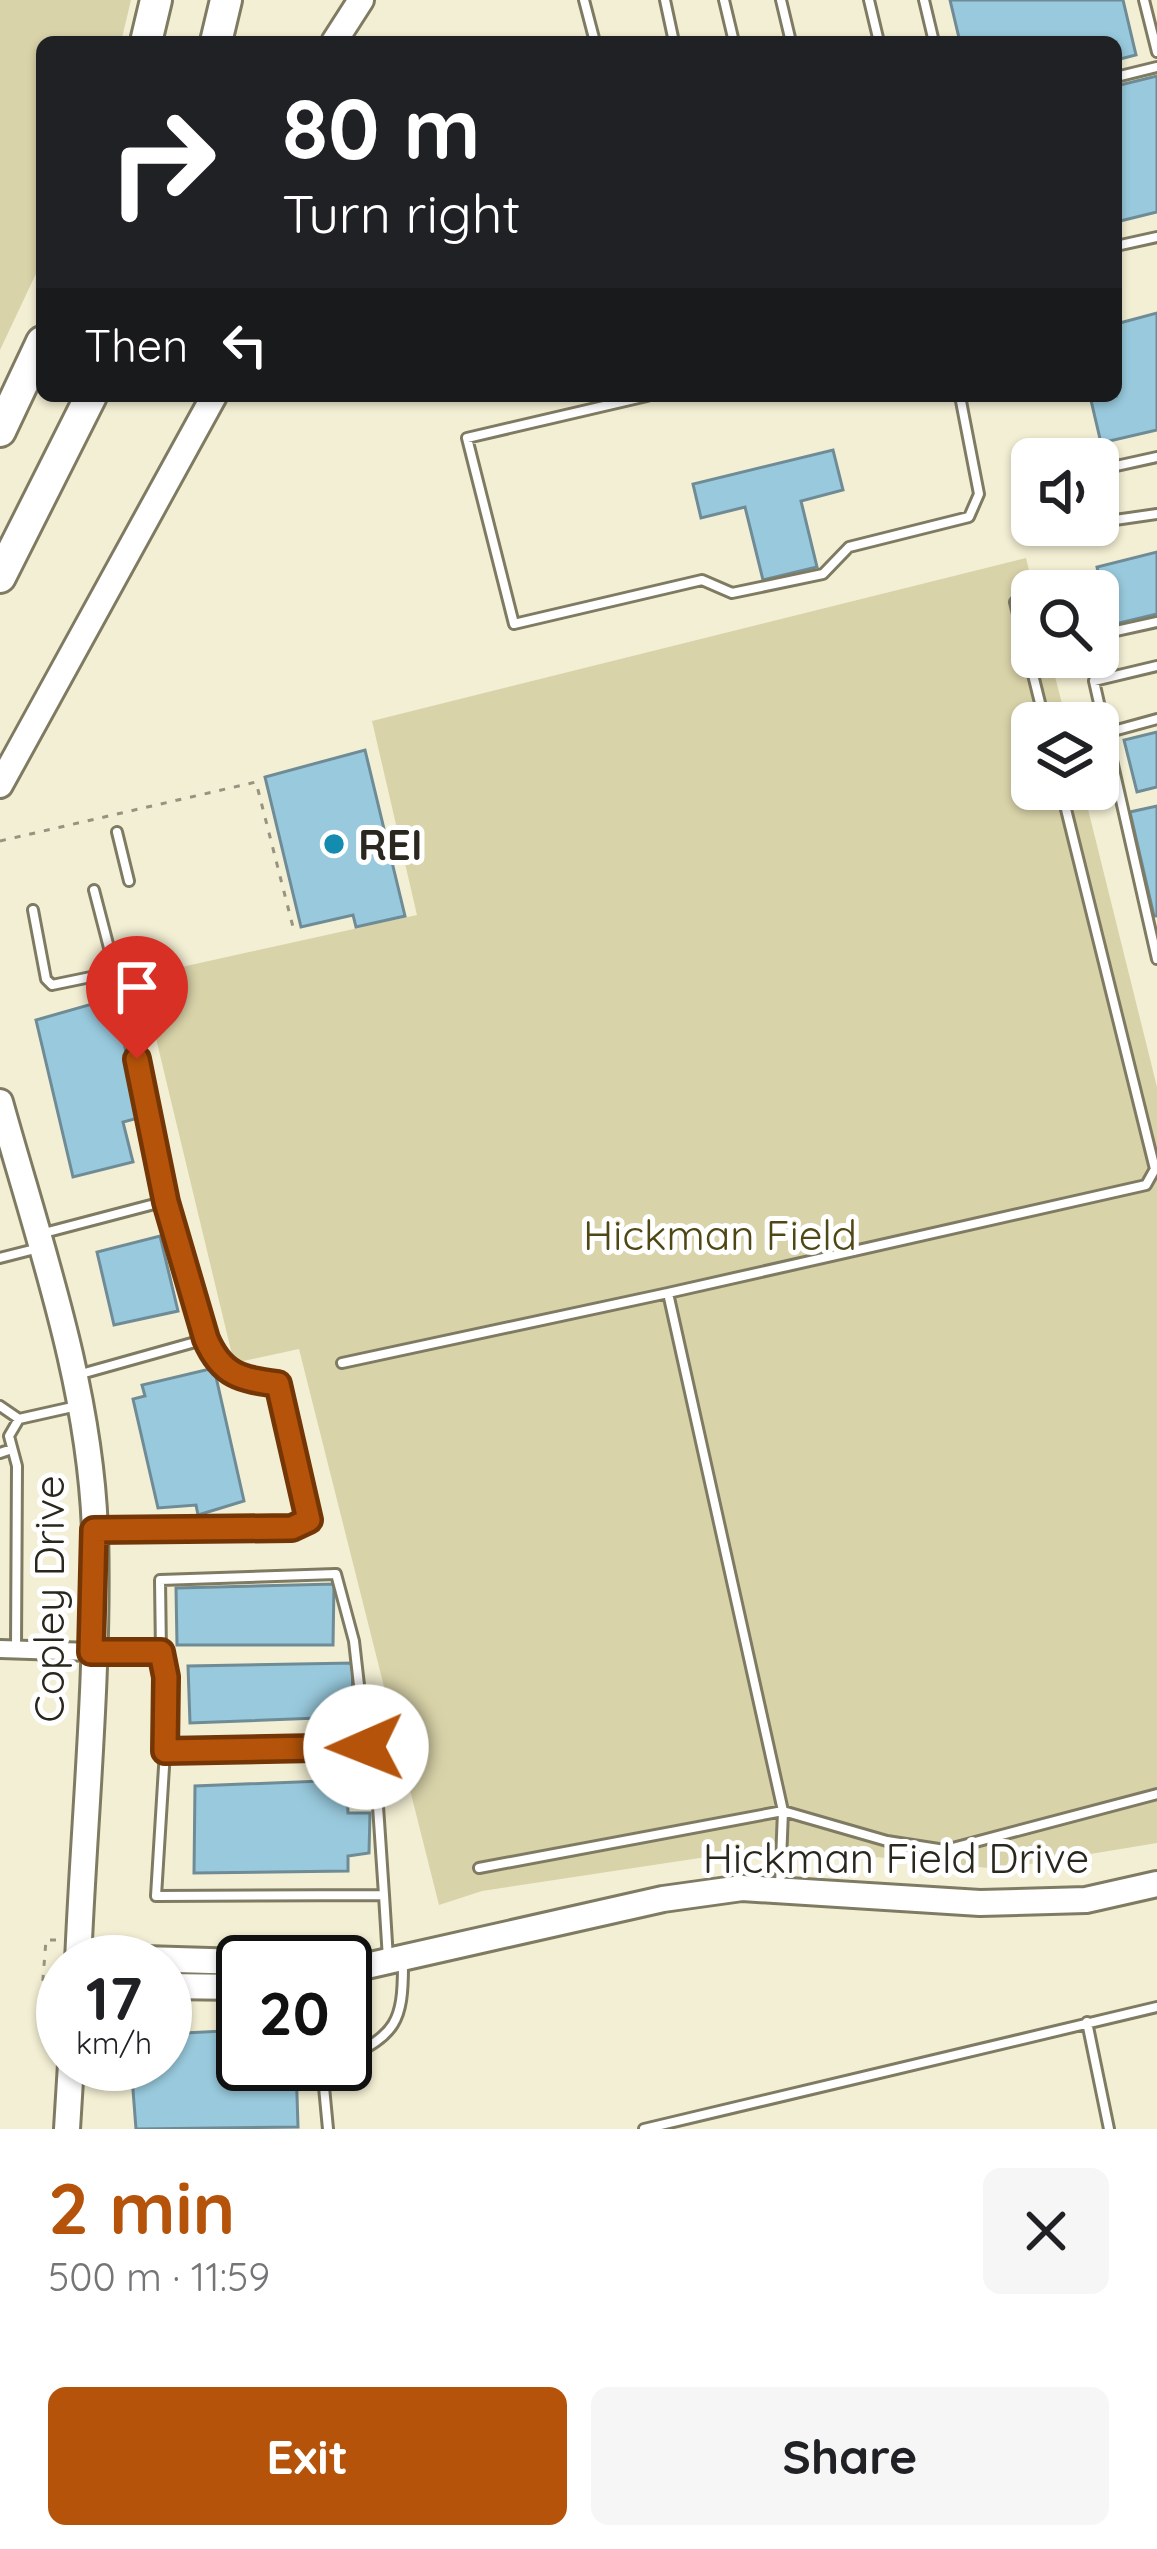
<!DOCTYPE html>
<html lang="en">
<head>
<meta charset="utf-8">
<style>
  body { margin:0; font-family:Quicksand,sans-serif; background:#f6f6f6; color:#202124; height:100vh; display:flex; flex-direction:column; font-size:45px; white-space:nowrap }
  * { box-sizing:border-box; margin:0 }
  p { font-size:39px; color:#757577 }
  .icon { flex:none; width:66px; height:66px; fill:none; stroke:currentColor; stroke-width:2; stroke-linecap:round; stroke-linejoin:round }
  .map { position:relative; height:2129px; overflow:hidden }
  .sheet { display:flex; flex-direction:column; background:#fff; flex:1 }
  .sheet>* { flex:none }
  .guide { position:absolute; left:36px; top:36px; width:1086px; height:366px; border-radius:18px; box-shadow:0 3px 9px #0004; background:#202124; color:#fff; overflow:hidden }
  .buttons { position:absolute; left:1011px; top:438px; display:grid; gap:24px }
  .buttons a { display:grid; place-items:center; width:108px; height:108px; border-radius:18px; background:#fff; box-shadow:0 3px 9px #0004; font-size:60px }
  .speed { position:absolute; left:36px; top:1935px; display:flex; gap:24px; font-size:60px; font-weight:700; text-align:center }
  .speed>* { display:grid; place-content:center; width:156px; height:156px; border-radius:50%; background:#fff; box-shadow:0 3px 9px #0004; line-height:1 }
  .speed small { font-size:30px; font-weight:400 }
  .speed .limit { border:6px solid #111; border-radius:18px; background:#fff; color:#111 }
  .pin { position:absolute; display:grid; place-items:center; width:102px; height:102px; color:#fff; margin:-123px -51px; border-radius:50% 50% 50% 0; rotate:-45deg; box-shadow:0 0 12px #0007 }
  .pin .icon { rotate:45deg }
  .me { position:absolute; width:132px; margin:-66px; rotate:269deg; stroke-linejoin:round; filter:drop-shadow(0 0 9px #0008) }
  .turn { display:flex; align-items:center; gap:42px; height:252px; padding:0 48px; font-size:54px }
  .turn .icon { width:156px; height:156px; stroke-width:2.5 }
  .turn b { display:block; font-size:84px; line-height:102px }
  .then { display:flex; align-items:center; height:114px; padding:0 48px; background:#0003; gap:24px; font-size:45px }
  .round { display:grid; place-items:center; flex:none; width:126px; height:126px; border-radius:18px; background:#f6f6f6 }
  .summary { display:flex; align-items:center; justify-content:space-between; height:204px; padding:0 48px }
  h1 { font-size:72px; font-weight:800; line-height:90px; color:#b45309 }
  .action { display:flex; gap:24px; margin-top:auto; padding:24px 48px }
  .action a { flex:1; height:138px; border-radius:18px; background:#b45309; color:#fff; font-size:48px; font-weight:800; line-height:138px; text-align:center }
  .action a+a { background:#f6f6f6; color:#202124 }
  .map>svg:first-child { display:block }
</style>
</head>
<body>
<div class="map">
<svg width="1157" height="2129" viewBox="0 0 1157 2129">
  <rect width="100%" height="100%" fill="#f3efd4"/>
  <!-- green -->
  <path fill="#d9d3a9" d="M0 0H131L121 42H42V261L0 350Z
    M1026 558 1034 591 1032 657H1050L1067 723H1032V789H1083L1157 1087V1843L999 1869 773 1847 482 1891 439 1905 299 1349 234 1363 141 976 417 915 372 721Z"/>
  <!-- building -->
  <path fill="#98c9dc" stroke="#6f8b96" stroke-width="3" d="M950 0H1123L1136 55 1116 60V42H960Z
    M1157 76V212L1116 222V86Z
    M1157 313V430L1101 443 1090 396H1116V324Z
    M833 450 843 490 801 501 817 567 763 580 745 507 701 518 693 484Z
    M1157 552V614L1111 625 1097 567Z
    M1157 732V787L1137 792 1124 740Z
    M365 750 405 916 356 927 353 915 301 927 265 777Z
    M1157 806V916H1154L1130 812Z
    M113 998 142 1117 123 1122 133 1162 73 1177 36 1020Z
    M160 1236 178 1311 114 1325 97 1252Z
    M214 1368 244 1501 198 1515 196 1505 158 1508 133 1399 145 1396 142 1385Z
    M334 1584 333 1645H177L176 1588Z
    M353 1663 352 1704H362L361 1721 344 1717 190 1723 188 1666Z
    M347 1780 348 1813H370L369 1853 348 1856V1871L194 1873 195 1786Z
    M243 2030V2064H296L298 2127 136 2129 131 2064H165V2034Z"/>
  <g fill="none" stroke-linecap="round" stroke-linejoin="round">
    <!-- lane casing -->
    <g stroke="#7f7b63" stroke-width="14">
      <path id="lane" d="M584 0 595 42
        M665 0 674 42
        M724 0 734 42
        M781 0 791 42
        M869 0 879 42
        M924 0 934 42
        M1144 0 1157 52
        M1116 77 1157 67
        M1116 246 1157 237
        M647 396 467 438 514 624 702 580 732 593 823 574 849 547 969 517 979 494 960 396
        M1098 470 1157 457
        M1098 517 1101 522 1157 514
        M1069 579 1073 591
        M1015 602 1045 723
        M1098 635 1157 622
        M1157 666 1094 681 1157 959
        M1106 733 1157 719
        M117 832 129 881
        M94 890 149 1102 166 1201 206 1339C222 1376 241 1379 278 1384L309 1520 292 1528 102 1530
        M33 910 46 979 52 985 115 972
        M44 1233 166 1201
        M0 1258 39 1248
        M342 1363 668 1293
        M81 1374 206 1339
        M0 1406 19 1419 77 1406
        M0 1453 12 1449
        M16 1648 17 1466 9 1436 19 1419
        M99 1652 161 1653 166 1677 165 1751
        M161 1653 160 1580 336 1574 354 1641 366 1747
        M479 1868 783 1811 887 1841 945 1850 1157 1794
        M780 1886 783 1811 668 1293 1146 1185 1155 1169 1061 789
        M384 1895 374 1747 165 1751 156 1896 384 1895 388 1959
        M1087 2022 1109 2129
        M345 2059C396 2034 403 2022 403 1965
        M328 2129 324 2087 340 2064
        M644 2129 1157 2007"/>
    </g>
    <!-- street casing -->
    <g stroke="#7f7b63" stroke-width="22">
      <path id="street" d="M0 1649 91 1652"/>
    </g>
    <!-- secondary casing -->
    <g stroke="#7f7b63" stroke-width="30">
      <path id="secondary" d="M334 42 361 0
        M0 785 214 396
        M0 1102C39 1242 90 1385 95 1531 99 1674 84 1819 78 1962
        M78 1957 243 1962
        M304 1962H339
        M345 1977 353 1969 663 1899 742 1888 980 1903 1086 1900 1157 1884
        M165 1986 243 1987
        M67 2129 71 2064"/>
    </g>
    <!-- highway casing -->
    <g stroke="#7f7b63" stroke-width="36">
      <path id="highway" d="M146 42 156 0
        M216 42 226 0
        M0 431 42 342
        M0 577 91 396"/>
    </g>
    <!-- path -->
    <path stroke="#969380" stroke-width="3" stroke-dasharray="6 9" stroke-linecap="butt" d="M0 841 256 782 293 927
      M56 1940H46L42 1991 63 1995"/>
    <!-- lane -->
    <use href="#lane" stroke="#fff" stroke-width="8"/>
    <!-- street -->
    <use href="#street" stroke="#fff" stroke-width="16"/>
    <!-- secondary -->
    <use href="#secondary" stroke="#fff" stroke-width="24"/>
    <!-- highway -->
    <use href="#highway" stroke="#fff" stroke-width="30"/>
  </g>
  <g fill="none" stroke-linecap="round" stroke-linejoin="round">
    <!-- route casing -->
    <g stroke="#753606" stroke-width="30">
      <path id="route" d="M137 1059 166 1202 206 1339C222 1376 241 1379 278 1384L309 1520 292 1528 94 1530 91 1652H161L166 1677 165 1751 366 1747"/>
    </g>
    <!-- route -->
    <use href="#route" stroke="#b45309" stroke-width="21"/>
  </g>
  <!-- markers -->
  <circle fill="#148caf" stroke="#fff" stroke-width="4.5" cx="334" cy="844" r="12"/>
  <g text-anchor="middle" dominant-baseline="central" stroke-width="10" stroke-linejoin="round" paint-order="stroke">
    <!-- poi labels -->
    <g font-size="42" font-weight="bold" fill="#2a281e" stroke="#fff" text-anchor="start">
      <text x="358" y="844">REI</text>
    </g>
    <!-- park labels -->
    <g font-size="42" fill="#4f4714" stroke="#fff">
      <text x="720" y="1234">Hickman Field</text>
    </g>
    <!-- street labels -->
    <g font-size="42" fill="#2a281e" stroke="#fff">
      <text transform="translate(48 1599) rotate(-90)">Copley Drive</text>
      <text x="896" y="1857">Hickman Field Drive</text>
    </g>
  </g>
</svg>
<div class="buttons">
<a><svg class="icon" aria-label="sound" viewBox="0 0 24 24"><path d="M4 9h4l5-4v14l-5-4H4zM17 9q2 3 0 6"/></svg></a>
<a><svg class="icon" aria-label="search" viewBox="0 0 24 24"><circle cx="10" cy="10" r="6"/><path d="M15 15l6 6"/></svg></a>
<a><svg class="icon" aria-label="layers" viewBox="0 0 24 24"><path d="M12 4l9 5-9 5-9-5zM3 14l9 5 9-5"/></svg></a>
</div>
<div class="speed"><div>17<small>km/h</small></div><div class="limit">20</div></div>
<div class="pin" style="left:137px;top:1059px;background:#d93025"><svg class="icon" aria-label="arrive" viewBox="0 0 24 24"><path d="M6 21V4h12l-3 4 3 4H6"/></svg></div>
<svg class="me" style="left:366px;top:1747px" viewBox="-20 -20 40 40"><circle r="19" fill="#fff"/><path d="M0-13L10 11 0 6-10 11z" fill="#b45309"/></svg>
<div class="guide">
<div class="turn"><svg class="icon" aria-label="right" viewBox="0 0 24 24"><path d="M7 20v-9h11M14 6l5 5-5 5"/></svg><div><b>80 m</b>Turn right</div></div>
<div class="then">Then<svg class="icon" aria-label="left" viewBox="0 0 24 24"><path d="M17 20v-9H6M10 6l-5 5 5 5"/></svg></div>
</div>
</div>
<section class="sheet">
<div class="summary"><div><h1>2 min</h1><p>500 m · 11:59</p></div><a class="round"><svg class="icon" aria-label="close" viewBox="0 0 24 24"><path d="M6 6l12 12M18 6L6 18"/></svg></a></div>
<div class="action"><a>Exit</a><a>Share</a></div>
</section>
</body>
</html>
